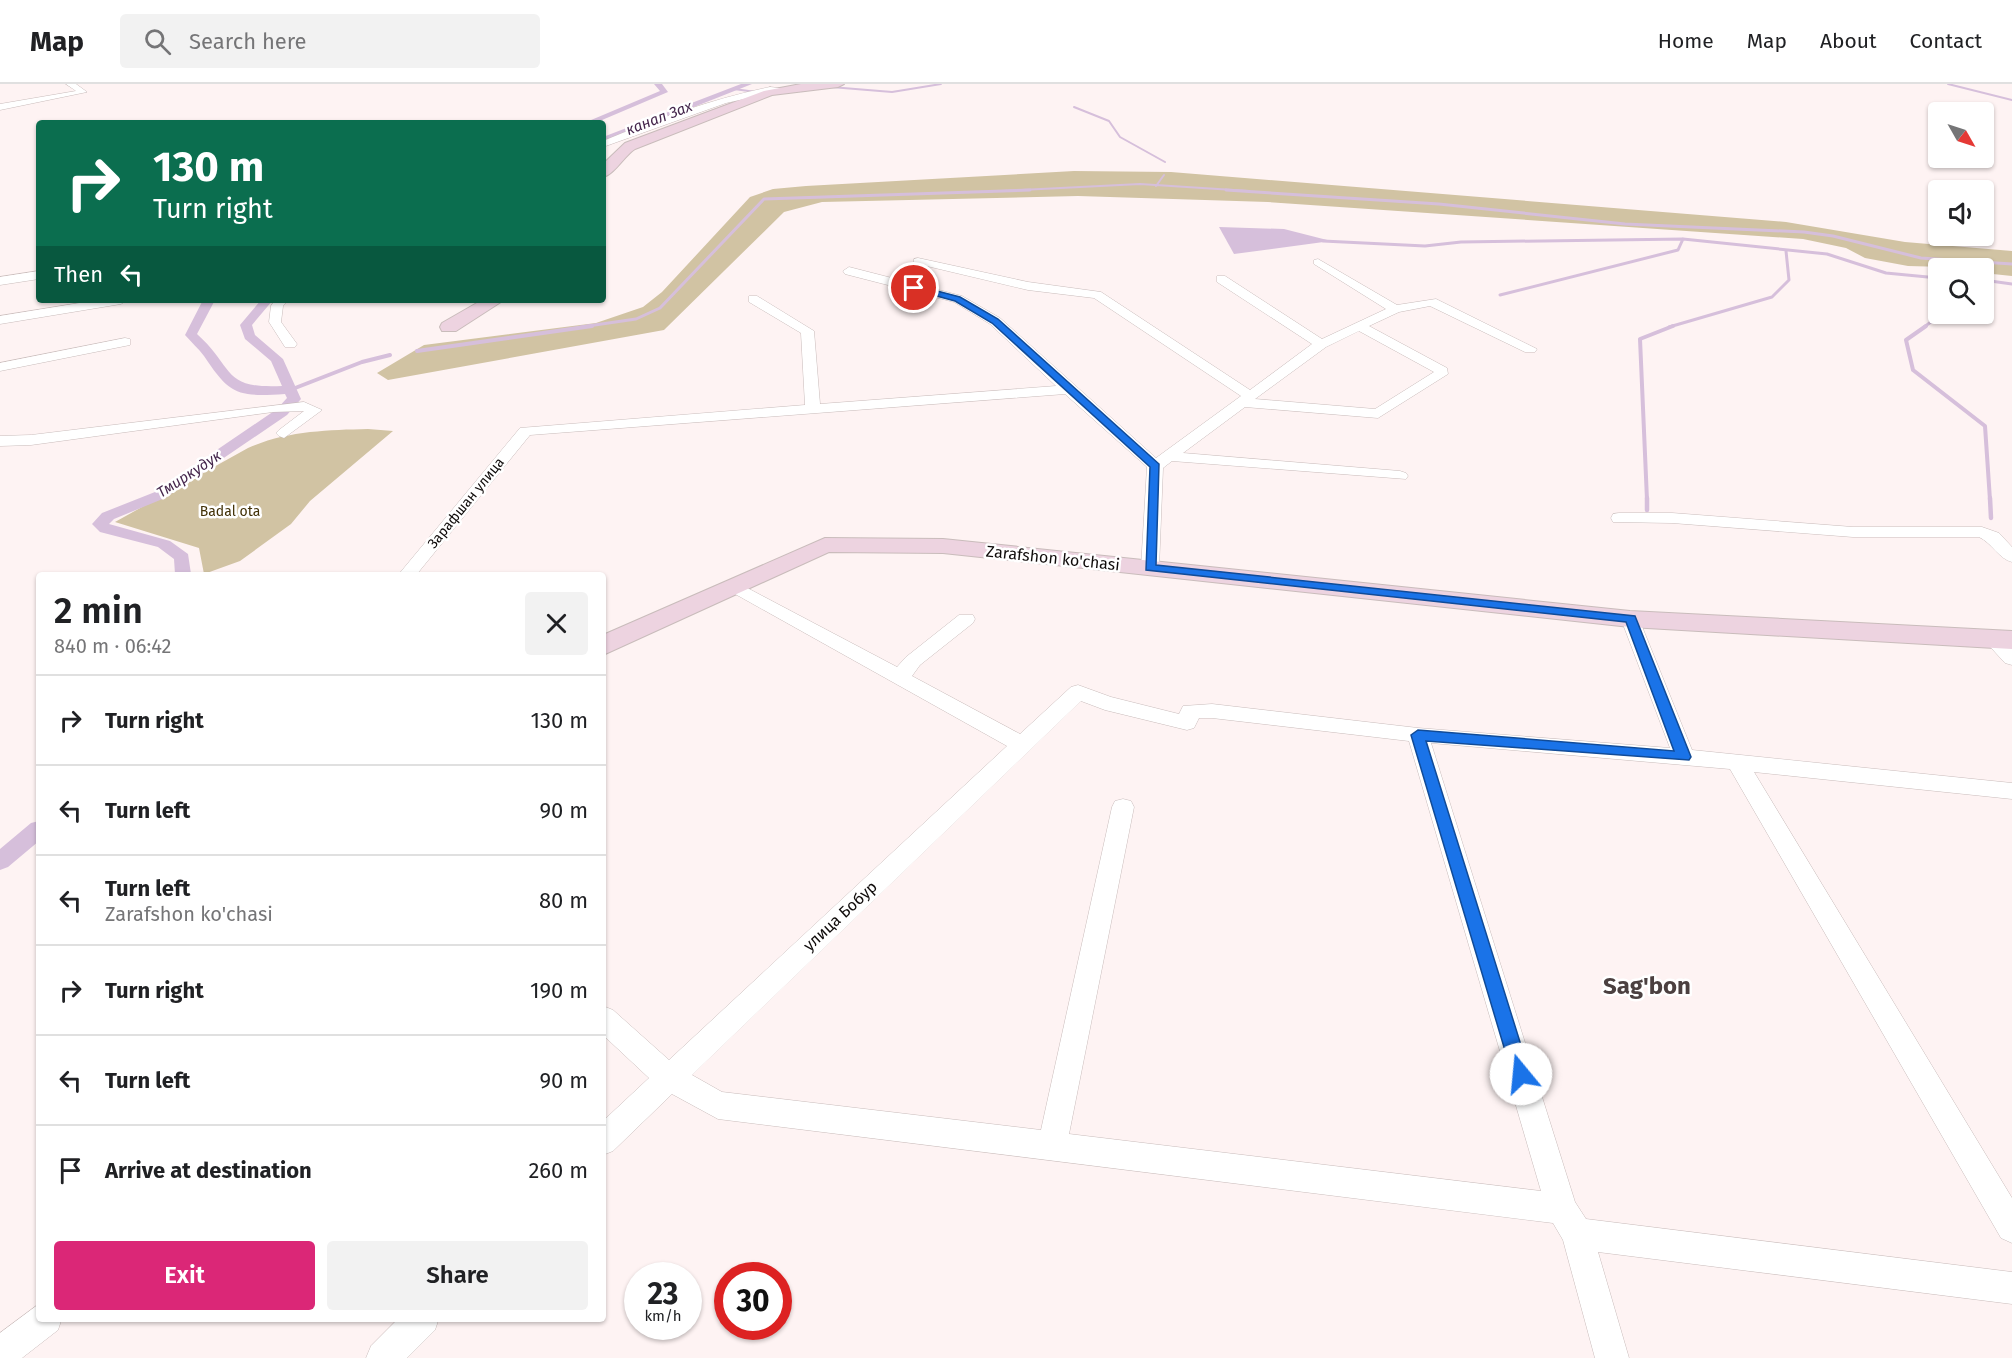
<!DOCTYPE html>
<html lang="en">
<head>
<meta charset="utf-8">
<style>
  body { margin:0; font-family:"Fira Sans",sans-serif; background:#f2f2f2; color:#202124; height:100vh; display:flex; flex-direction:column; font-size:22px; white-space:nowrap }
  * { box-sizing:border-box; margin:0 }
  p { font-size:20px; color:#757577 }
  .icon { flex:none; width:33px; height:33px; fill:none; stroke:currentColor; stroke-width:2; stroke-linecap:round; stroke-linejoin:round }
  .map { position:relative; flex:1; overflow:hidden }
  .details { position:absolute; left:36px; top:488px; width:570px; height:750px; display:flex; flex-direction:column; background:#fff; border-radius:6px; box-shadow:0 2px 4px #0004 }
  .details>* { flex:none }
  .banner { position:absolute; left:36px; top:36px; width:570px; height:183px; border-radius:6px; box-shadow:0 2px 4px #0004; background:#0b6e4f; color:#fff; overflow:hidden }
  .needle { width:39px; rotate:129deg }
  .fabs { position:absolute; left:1928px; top:18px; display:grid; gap:12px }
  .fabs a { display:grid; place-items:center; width:66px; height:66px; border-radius:6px; background:#fff; box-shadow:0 2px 4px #0004; font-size:30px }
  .speed { position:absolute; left:624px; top:1178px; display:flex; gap:12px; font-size:30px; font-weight:700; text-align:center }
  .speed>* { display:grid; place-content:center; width:78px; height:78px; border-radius:50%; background:#fff; box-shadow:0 2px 4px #0004; line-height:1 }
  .speed small { font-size:15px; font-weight:400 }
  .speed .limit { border:9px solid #d22; background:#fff; color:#111 }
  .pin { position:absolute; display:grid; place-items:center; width:51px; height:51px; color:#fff; margin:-26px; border:3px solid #fff; border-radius:50%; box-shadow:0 2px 6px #0007 }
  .me { position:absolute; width:66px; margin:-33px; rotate:343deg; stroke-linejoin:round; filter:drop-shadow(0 0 4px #0008) }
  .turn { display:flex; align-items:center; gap:21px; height:126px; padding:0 18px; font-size:27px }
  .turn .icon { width:78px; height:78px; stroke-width:2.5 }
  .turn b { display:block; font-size:42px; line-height:51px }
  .then { display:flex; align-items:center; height:57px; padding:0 18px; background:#0003; gap:12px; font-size:22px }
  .round { display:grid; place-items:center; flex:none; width:63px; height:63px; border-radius:6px; background:#f2f2f2 }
  .head { display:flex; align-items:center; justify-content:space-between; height:102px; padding:0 18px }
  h1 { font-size:36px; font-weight:600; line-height:45px }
  .cta { display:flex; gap:12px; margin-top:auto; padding:12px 18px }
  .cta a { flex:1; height:69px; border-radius:6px; background:#db2777; color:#fff; font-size:24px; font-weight:600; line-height:69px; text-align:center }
  .cta a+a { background:#f2f2f2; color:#202124 }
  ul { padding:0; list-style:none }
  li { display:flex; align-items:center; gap:18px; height:90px; padding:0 18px; border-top:2px solid #e0e0e0 }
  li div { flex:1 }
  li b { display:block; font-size:22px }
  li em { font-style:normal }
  header { display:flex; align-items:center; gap:36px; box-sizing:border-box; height:84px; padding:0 30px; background:#fff; border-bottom:2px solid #e0e0e0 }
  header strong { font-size:28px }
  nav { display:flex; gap:33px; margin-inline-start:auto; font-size:21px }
  .search { width:420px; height:54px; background:#f2f2f2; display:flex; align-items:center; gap:15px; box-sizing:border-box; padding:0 21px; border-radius:6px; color:#757577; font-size:22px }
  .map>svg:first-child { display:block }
</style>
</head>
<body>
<header>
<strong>Map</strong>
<div class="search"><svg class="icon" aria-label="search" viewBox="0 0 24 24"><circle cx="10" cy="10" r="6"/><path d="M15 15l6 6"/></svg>Search here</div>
<nav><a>Home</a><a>Map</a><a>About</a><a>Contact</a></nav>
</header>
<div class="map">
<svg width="2012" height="1274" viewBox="0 0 2012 1274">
  <rect width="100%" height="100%" fill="#fef3f3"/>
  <!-- green -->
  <path fill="#d1c3a3" d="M1074 87 1171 88 1786 138 1905 158 2012 167V192L1983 189V184L1908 182 1865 174 1846 164 1803 155 1268 118 1078 112 822 118 784 128 664 246 388 296 377 289 424 261 596 239 643 223 662 208 750 113 773 105 806 102Z
    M368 345 393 347 310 417 291 440 240 477 204 490 199 464 115 438 248 364C286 347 327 346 368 345Z"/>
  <!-- water -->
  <path fill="#d6bfdb" d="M1219 143 1284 145 1331 157 1234 170Z"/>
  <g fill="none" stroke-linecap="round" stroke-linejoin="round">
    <!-- stream-far3 -->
    <path stroke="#d6bfdb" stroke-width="2" d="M1948 0 2012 16
      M831 3 892 8 941 0
      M734 5 756 8
      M1074 23 1109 37 1120 53 1165 78
      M1156 102 1164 91
      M1001 107 1140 100 1249 107"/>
    <!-- stream-far2 -->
    <path stroke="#d6bfdb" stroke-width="3" d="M1226 106 1439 120 1625 140 1804 148 1833 152 1921 174 2012 180
      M1323 157 1425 162 1461 158 1683 155 1827 170 1886 189 1938 194
      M1983 196 2012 200
      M1500 211 1678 166 1683 155
      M581 243 636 235 660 224 764 115 1030 106
      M1669 243 1772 213 1789 196 1786 167
      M1924 243 1942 230"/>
    <!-- stream-far1 -->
    <path stroke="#d6bfdb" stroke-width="4" d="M1926 242 1906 256 1913 286 1985 342 1990 416
      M417 267 592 242
      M290 306 362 278 390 271
      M1647 416 1640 255 1673 242"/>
    <!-- stream -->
    <path stroke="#d6bfdb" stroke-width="4.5" d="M1647 414V426
      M1990 414 1991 434"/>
    <!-- canal -->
    <path fill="#d6bfdb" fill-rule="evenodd" d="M654 0H662L668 8 595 39H584L660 7Z
      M741 0H752L603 59V53Z
      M203 216H215L197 250C235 284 221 305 282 302L271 277 245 255 240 241 261 216H273L252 241 255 251 283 275 301 315 287 331 165 414 114 435 109 440 170 457 188 470 191 490H175L174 475 158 463 100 448 92 440 102 429 155 408 277 325 287 314 285 310C237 313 230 311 204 272 198 264 191 258 185 251Z
      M39 737V757L8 783 0 786V765L31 739Z"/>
    <!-- street casing -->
    <g stroke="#c9bcbb" stroke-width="1">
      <path id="street" d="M66 0H76L87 8 0 26V20L76 7Z
        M770 3 788 5 726 19 603 63V57C657 35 712 15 770 3Z
        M918 174 1028 198 1101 208 1250 306 1312 260 1217 198V192H1225L1322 255 1386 225 1314 180V176L1318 175 1397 221 1436 215 1537 265 1535 268H1525L1430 222 1399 228 1369 242 1447 284 1448 290 1378 334 1245 323 1183 369 1400 387 1406 389 1408 392 1406 395 1172 377 1163 384 1159 484 1150 489 1141 484 1147 383 1065 310 530 351 417 490H399L520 344 805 321 801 249 749 218V212H757L814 247 820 320 1056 302 990 240 954 218 845 190 843 187 849 183 962 212 1000 234 1156 374 1241 312 1094 214 1028 206 914 179V175ZM1359 247 1434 288 1375 325 1255 315 1326 263Z
        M39 187V195L0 201V193Z
        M98 216H127L121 220 0 240V232Z
        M275 216H288L283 222 281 238 297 260 295 263H285L269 238 271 222Z
        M125 254 130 255V261L0 287V279Z
        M304 318 322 326 284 354 279 352 276 349 279 346 304 327 273 328 31 361 0 362V352L31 351Z
        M1619 429H1672L1853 443H1982L1999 449 2012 463V478C1999 475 1992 459 1979 453H1853L1672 439 1613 438 1611 434 1613 430Z
        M734 497 897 583 906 573 959 531H973L975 535 973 539 920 581 912 592 1020 650 1071 603 1078 601 1111 613 1179 630 1183 622 1212 620 1418 644 1670 664 1621 535 1630 529 1639 535 1692 666 2012 699V715L1754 688 2012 1114V1159L2001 1154 1730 685 1431 659 1575 1118 1586 1135 2012 1188V1220L1598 1168 1629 1274H1595L1563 1156 1553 1139 718 1035 672 1010 613 1067 603 1071V1037L649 994 603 951V922L613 926 669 976 1007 662 728 506 725 502ZM1081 617 1105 626 1187 646 1194 644 1199 634H1212L1409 657 1541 1107 1069 1050 1134 723 1131 717 1123 715 1115 717 1112 723 1041 1046 722 1008 692 991Z
        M1993 549 2000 551 2012 563V581L2005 579 1983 555 1986 551Z
        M39 1220V1234H62L58 1246 22 1274H0V1249Z
        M399 1234H439L435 1246 407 1274H366L371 1262Z"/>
    </g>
    <!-- secondary casing -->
    <g stroke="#c9bcbb" stroke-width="2">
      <path id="secondary" d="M801 0H844L838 3 772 11 635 65C624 72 615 90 603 93V80L625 59 764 7Z
        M482 216H504L456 247H442L440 243 442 239Z
        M825 454 943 455 1630 527 2012 547V565L1630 543 943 469 829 468 603 571V551Z"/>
    </g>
    <!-- street -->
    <use href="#street" fill="#fff" fill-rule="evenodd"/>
    <!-- secondary -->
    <use href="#secondary" fill="#edd3e0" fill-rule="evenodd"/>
  </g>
  <!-- route -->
  <path fill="#1a73e8" stroke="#114b97" stroke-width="1.5" d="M914 201 960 213 998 235 1159 380 1156 481 1635 532 1691 673 1689 676 1426 657 1530 990 1527 996 1521 998 1514 996 1512 990 1411 651 1418 646 1674 667 1626 538 1146 486 1150 383 992 239 955 217 911 205Z"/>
  <g text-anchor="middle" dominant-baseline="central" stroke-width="5" stroke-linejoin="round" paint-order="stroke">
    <!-- far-street labels -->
    <g font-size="14" fill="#0f0b0a" stroke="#fff">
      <text transform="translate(466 419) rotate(-51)">Зарафшан улица</text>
    </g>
    <!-- far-park labels -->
    <g font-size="14" fill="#423107" stroke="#fff">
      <text x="230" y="427">Badal ota</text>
    </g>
    <!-- far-water labels -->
    <g font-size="15" font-style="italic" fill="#45264c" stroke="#fff">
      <text transform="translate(659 34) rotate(-21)">канал Зах</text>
      <text transform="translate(189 390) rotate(-33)">Тмиркудук</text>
    </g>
    <!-- street labels -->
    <g font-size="16" fill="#0f0b0a" stroke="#fff">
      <text transform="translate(1053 474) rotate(6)">Zarafshon ko'chasi</text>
      <text transform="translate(840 832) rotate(-43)">улица Бобур</text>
    </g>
    <!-- near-quarter labels -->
    <g font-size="24" font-weight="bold" fill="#4b4040" stroke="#fff">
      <text x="1647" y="902">Sag'bon</text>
    </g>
  </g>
</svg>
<div class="fabs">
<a><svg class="needle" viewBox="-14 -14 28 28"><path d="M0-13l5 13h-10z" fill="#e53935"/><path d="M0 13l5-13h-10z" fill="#757577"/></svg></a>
<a><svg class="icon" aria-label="sound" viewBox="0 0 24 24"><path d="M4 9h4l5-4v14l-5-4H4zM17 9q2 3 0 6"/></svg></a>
<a><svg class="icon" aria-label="search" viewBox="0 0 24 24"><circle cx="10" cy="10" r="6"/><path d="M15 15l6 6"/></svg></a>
</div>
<div class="speed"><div>23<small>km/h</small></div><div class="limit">30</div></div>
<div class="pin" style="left:914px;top:204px;background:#d93025"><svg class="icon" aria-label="arrive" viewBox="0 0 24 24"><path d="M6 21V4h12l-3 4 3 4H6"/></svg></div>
<svg class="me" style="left:1521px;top:990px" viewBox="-20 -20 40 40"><circle r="19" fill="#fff"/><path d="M0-13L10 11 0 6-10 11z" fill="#1a73e8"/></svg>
<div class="banner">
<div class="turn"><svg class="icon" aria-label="right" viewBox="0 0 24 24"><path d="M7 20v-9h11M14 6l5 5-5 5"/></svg><div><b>130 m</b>Turn right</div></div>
<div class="then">Then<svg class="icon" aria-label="left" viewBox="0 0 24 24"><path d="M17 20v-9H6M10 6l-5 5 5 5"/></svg></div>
</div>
<section class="details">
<div class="head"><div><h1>2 min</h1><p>840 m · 06:42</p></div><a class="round"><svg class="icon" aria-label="close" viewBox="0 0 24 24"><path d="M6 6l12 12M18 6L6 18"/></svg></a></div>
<ul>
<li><svg class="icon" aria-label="right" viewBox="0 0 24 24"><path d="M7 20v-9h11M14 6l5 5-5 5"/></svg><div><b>Turn right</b></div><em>130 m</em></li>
<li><svg class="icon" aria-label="left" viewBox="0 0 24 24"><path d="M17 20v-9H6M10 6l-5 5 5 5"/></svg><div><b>Turn left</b></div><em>90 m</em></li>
<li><svg class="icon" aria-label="left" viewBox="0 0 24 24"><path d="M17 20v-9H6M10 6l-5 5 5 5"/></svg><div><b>Turn left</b><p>Zarafshon ko'chasi</p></div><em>80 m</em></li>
<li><svg class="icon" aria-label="right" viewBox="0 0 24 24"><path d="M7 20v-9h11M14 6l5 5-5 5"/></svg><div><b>Turn right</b></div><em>190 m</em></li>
<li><svg class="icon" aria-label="left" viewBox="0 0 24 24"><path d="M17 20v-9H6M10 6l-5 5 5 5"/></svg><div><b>Turn left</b></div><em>90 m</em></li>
<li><svg class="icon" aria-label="arrive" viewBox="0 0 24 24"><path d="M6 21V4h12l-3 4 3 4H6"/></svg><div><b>Arrive at destination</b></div><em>260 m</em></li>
</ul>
<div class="cta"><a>Exit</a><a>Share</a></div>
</section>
</div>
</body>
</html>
